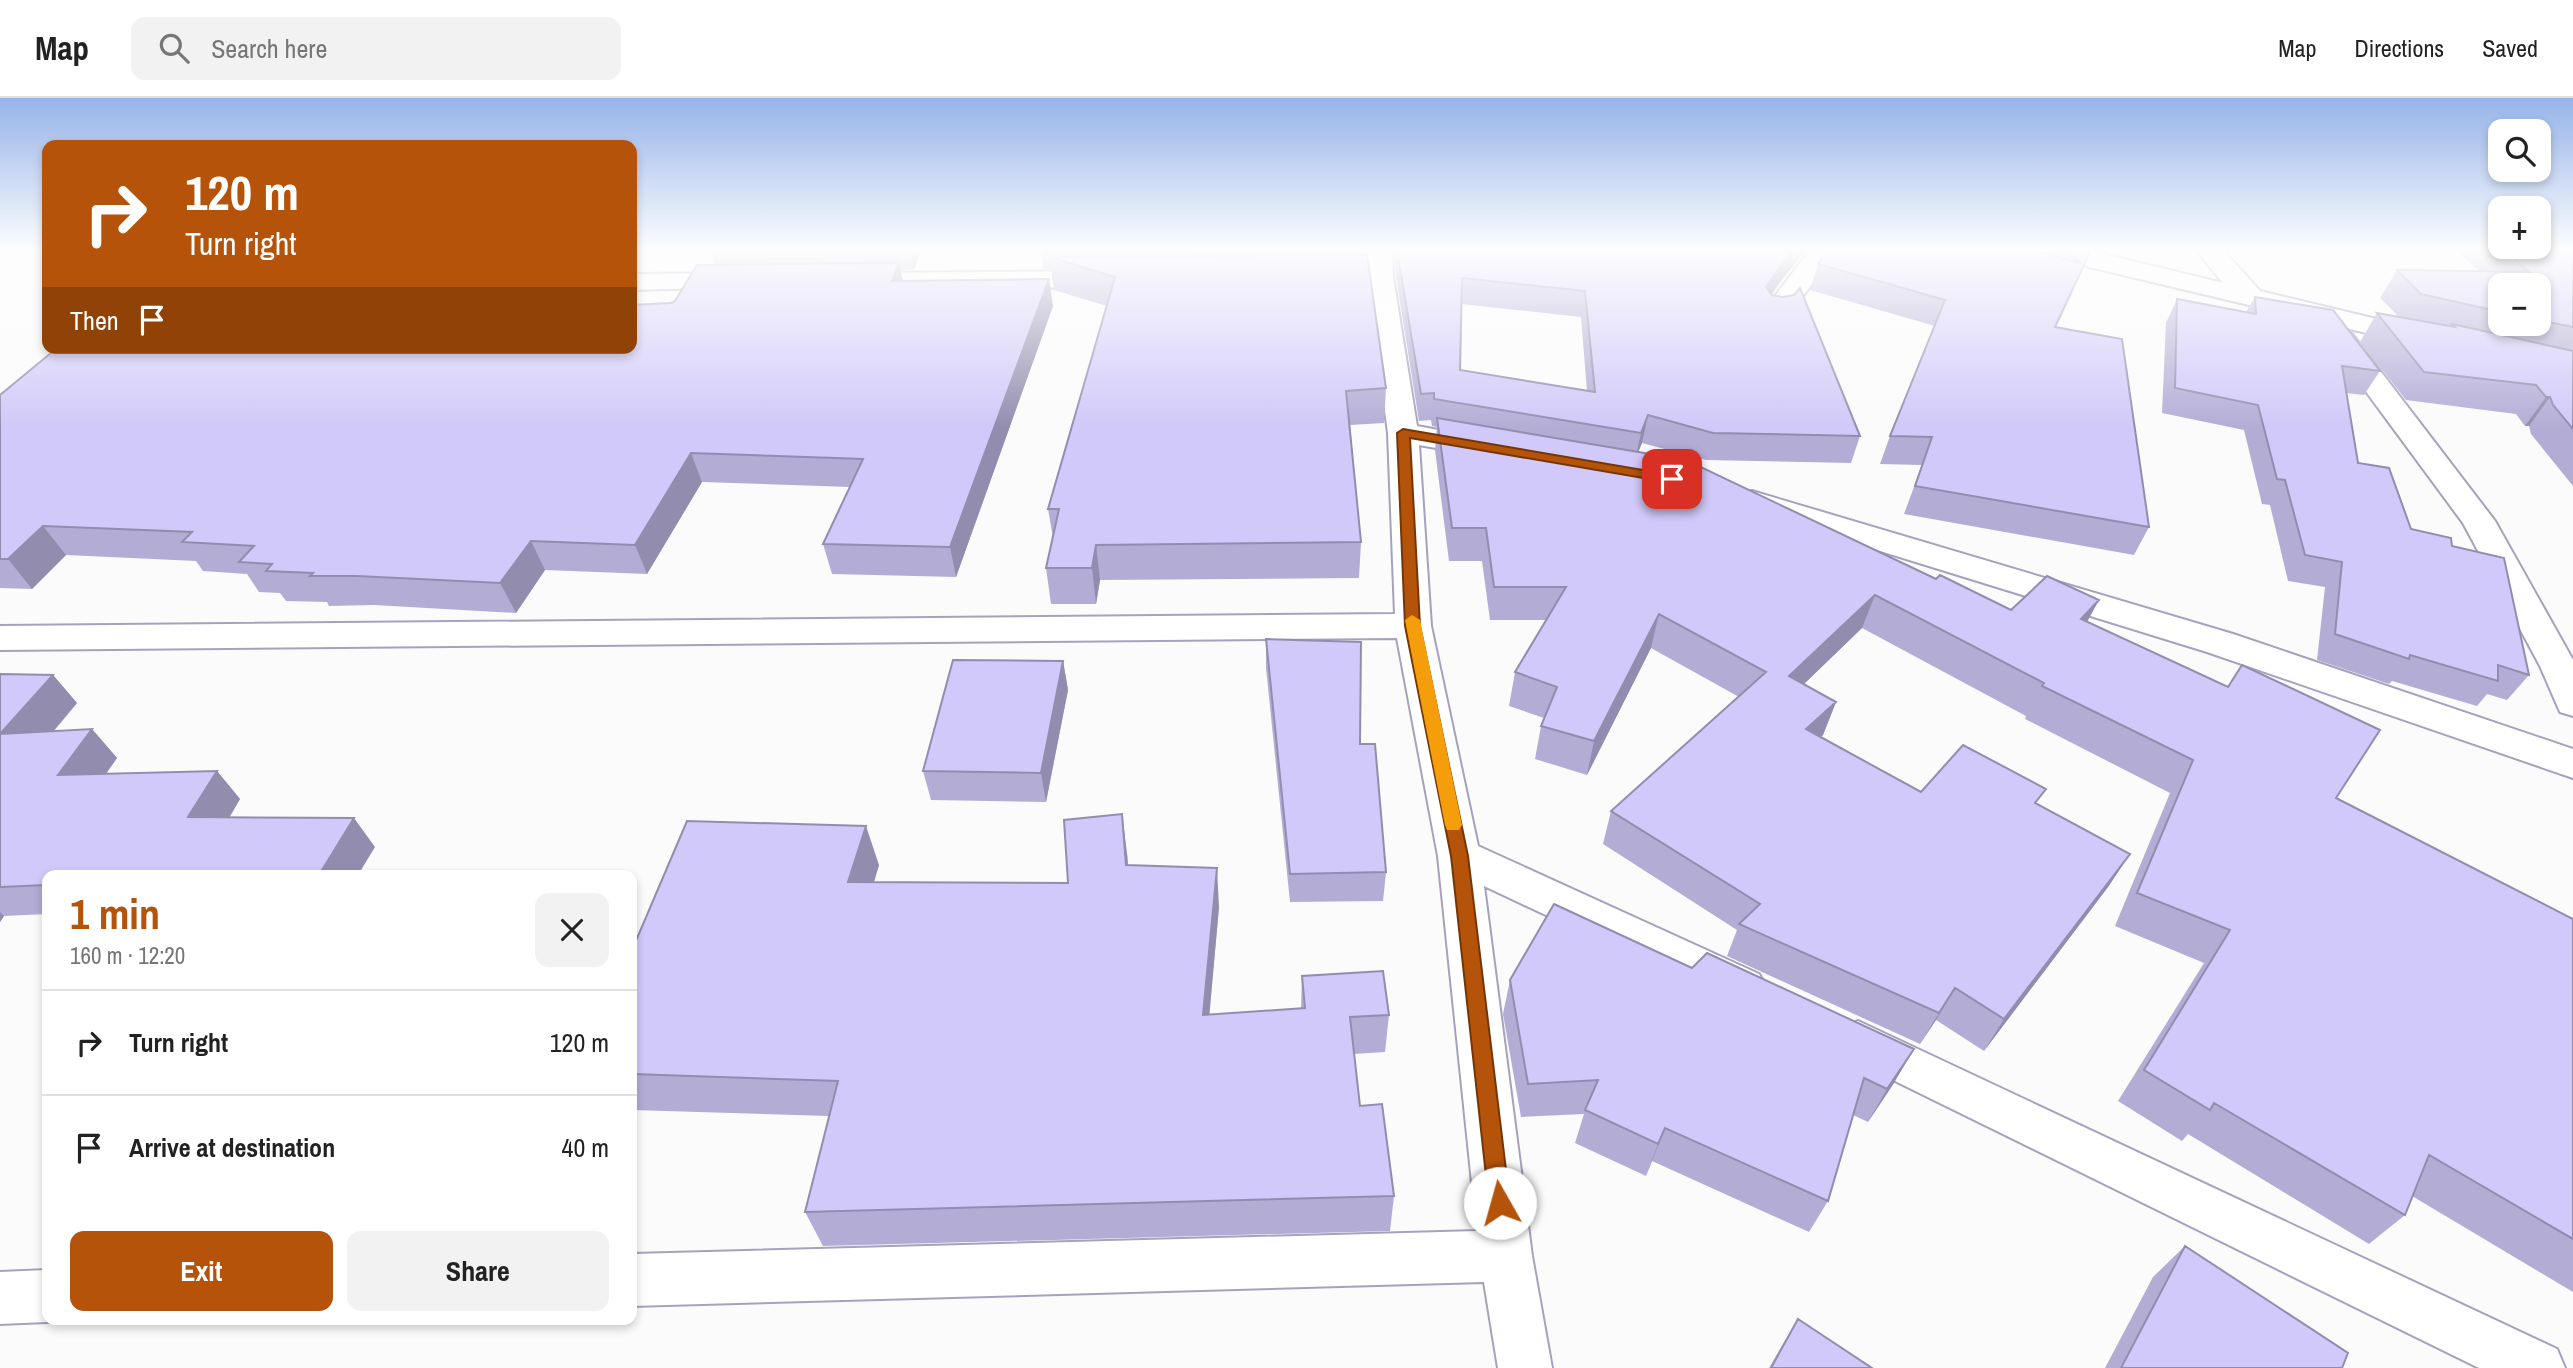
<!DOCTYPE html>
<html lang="en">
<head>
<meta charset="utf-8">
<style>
  body { margin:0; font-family:"Archivo Narrow",sans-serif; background:#f2f2f2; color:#222; height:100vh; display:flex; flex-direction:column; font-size:26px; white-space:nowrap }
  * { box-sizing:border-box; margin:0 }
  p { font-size:23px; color:#767676 }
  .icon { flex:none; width:38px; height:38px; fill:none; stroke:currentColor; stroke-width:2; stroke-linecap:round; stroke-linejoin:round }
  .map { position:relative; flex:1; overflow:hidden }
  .sheet { position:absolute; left:42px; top:772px; width:595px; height:455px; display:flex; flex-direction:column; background:#fff; border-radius:14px; box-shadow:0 4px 10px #0003 }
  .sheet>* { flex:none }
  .banner { position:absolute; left:42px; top:42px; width:595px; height:214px; border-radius:14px; box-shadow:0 4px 10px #0003; background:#b45309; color:#fff; overflow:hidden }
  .fabs { position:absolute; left:2488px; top:21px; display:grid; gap:14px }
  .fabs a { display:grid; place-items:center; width:63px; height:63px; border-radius:14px; background:#fff; box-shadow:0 4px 10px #0003; font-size:35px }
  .pin { position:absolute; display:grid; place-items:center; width:60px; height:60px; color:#fff; margin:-30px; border-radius:14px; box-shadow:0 4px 10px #0006 }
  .me { position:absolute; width:77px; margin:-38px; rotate:353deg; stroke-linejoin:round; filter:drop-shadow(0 0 5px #0008) }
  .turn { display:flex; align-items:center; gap:24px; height:147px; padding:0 28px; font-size:32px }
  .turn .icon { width:91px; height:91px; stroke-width:2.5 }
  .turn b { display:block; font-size:49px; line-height:60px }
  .then { display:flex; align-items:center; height:66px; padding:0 28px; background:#0003; gap:14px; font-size:26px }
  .round { display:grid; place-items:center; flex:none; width:74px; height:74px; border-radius:14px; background:#f2f2f2 }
  .head { display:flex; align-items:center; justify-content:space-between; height:119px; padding:0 28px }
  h1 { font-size:42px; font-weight:700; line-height:52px; color:#b45309 }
  .action { display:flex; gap:14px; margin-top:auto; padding:14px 28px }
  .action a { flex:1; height:80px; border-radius:14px; background:#b45309; color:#fff; font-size:28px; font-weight:700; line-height:80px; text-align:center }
  .action a+a { background:#f2f2f2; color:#222 }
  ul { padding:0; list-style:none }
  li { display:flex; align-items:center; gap:21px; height:105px; padding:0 28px; border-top:2px solid #e0e0e0 }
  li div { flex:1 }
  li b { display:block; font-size:26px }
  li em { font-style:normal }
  header { display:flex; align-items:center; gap:42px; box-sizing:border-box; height:98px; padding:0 35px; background:#fff; border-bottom:2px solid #e0e0e0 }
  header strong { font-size:33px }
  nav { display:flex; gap:38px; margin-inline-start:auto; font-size:24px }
  .search { width:490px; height:63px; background:#f2f2f2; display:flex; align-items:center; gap:18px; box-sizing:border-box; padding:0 24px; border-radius:14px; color:#767676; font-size:26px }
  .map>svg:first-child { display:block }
</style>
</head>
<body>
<header>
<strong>Map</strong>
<div class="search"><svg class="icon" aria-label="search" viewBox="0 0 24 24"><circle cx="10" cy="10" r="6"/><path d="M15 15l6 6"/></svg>Search here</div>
<nav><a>Map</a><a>Directions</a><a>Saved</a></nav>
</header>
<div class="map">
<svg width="2573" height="1270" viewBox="0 0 2573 1270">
  <rect width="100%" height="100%" fill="#fbfbfb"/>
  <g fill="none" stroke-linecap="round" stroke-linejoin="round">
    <!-- minor casing -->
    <g stroke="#a6a2be" stroke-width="4">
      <path id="minor" d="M1366 152H1392L1393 179 1417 328 1498 343 1503 350 1498 357 1487 359 1419 347 1431 528 1478 748 1759 876 1766 889 1759 902 1743 908 1727 902 1484 788 1532 1158 1552 1270H1498L1484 1184 632 1208V1156L1477 1133 1438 758 1397 540 0 552V528L1395 516 1388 335 1367 179Z
        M1810 152H1837L1786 221 1776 223 1766 221 1762 215Z
        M2039 152H2087L2223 185 2196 152H2223L2260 193 2431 234 2435 240 2431 246 2421 248 2043 158Z
        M1106 173 1115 175 1119 181 1115 187 1106 189 851 191 842 189 838 183 842 177 851 175Z
        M738 175 747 177 751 183 747 189 632 192V176Z
        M2342 234 2352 236 2495 423 2573 562V618L2560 614 2540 568 2463 425 2328 242 2332 236Z
        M1752 393 2233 536 2573 651V680L2207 554 1741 410 1736 403 1741 396Z
        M1858 923 2557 1251 2565 1270H2479L1842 957 1835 943 1842 929Z
        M47 1172V1222H54L47 1224 0 1226V1174Z"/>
    </g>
    <!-- minor -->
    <use href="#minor" fill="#fff" fill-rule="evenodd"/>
  </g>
  <!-- wall -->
  <path fill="#b3add6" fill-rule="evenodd" d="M711 152H921L914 171 901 172 903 183 1053 208 956 479 832 476 823 446 850 389 702 384 647 476 545 472 516 515 374 507 329 508 327 504 286 503 280 495 259 494 247 476 203 473 196 463 66 457 32 491 0 490V297L671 205 675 203 715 167Z
    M1041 152H1364L1386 290 1384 325 1350 327 1361 444 1359 480 1100 482 1096 506H1051L1046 470 1053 440 1048 411 1107 208 1054 192 1051 171H1043Z
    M1394 152H1806L1780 184 1772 196 1860 338 1851 365 1706 362 1642 345 1638 354 2011 512 2088 524 2228 589 2242 567 2336 700 2572 821 2573 818V1194L2412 1098 2405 1117 2369 1146 2188 1036 2182 1043 2118 1003 2204 865 2115 828 2170 695 2025 621 2026 618 1862 530 1804 586 1836 604 1823 637 1821 639 1921 694 2038 706 2130 756 2108 789 1984 953 1936 922 1920 946 1727 858 1737 832 1603 746 1611 713 1739 599 1651 550 1587 677 1535 661 1541 628 1544 620 1509 608 1515 574 1546 522H1490L1482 463H1449L1435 352 1437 329 1432 328 1431 322 1419 323 1396 179ZM1461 206 1581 219 1587 293 1460 272Z
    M2047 152H2091L2056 229 2149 429 2134 457 1904 416 1922 367 1880 366 1890 338 1935 228 1810 192 1818 166 2046 156Z
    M2456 152H2573V388L2531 336 2529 328H2525L2516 316 2406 302 2360 244 2377 215 2399 219 2380 200 2397 172 2479 173ZM2501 187H2539V226H2501Z
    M2255 199 2380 273 2364 297 2346 295 2358 365 2411 431 2452 448 2529 577 2507 602 2487 596 2477 608 2392 583 2389 586 2317 562 2325 489 2288 483 2270 407 2262 406 2244 332 2162 315 2166 225 2177 201 2246 214Z
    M1266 541 1360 646 1386 774 1383 803 1290 804 1266 570Z
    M1063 563 1068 592 1046 704 931 702 923 673Z
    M0 576 53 577 77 605 54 633 92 631 117 660 106 676 217 673 240 701 229 719 375 749 47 777V816L4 818 0 824Z
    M1127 755 1128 767 1219 809 1209 917 1301 910 1302 878 1389 917 1385 954 1354 956 1360 1008 1394 1098 1390 1133 823 1148 805 1114 829 1018 632 1012V852L879 767 874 784 1068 785Z
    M1510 882 1894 985 1868 1024 1853 1017 1828 1103 1809 1134 1652 1063 1646 1078 1575 1045 1584 1016 1521 1019 1503 916Z
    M2185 1148 2342 1270H2105L2153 1179Z
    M1798 1221 1872 1270H1769L1784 1244Z"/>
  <!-- shaded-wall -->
  <path fill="#928dae" d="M910 152H921L914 171Z
    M1792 152H1806L1780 184 1759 215 1766 189Z
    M899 165 905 193 892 183Z
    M1049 181 1053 208 956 479 950 449Z
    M2546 299H2550L2529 328H2525Z
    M1648 317 1642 345 1635 362 1641 335Z
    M691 355 702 384 647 476 635 447Z
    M43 428 66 457 32 491 8 461Z
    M531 443 545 472 516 515 500 485Z
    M1096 447 1100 482 1096 506 1092 470Z
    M1875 497 1862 530 1778 611 1789 578Z
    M2099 502 2081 535V521Z
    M1659 516 1651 550 1587 677 1594 643Z
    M1063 563 1068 592 1046 704 1041 675Z
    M53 577 77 605 27 664 0 636Z
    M1836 604 1823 637 1794 664 1806 631Z
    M92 631 117 660 84 706 58 677Z
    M217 673 240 701 213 748 188 719Z
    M1122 716 1127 755 1131 806 1126 767Z
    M354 720 375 749 358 777H319Z
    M866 728 879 767 862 823 848 784Z
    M2130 756 2108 789 1984 953 2004 921Z
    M1217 770 1219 809 1206 955 1203 917Z
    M0 814 4 818 0 824Z
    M1955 890 1936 922 1920 946 1939 915Z
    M1914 951 1894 985 1868 1024 1887 991Z
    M1665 1030 1652 1063 1646 1078 1658 1046Z"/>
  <!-- building -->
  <path fill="#d0c9f9" stroke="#928dae" stroke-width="2" fill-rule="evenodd" d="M1397 152H1792L1766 189 1772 197 1783 199 1794 197 1800 190 1860 338 1713 335 1648 317 1641 335 1434 301V295L1421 296ZM1462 180 1585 193 1595 294 1460 272Z
    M1828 152H2031L2080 165 2069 152H2091L2055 229 2122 241 2149 429 1915 388 1932 339 1890 338 1945 202 1818 166Z
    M2505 152H2573V229L2539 222V187H2501V214L2421 196 2397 172 2529 174Z
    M1367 157 1386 290 1346 293 1361 444 1096 447 1092 470H1046L1059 411H1048L1115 179 1050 159Z
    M899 165 892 183 1049 181 950 449 823 446 863 361 691 355 635 447 531 443 500 485 357 478H310L313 475 266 473 272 466 239 464 254 448 182 444 192 434 43 428 8 461H0V297L57 250H632V207L671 205 675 203 697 167Z
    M2255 199 2333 212 2380 273 2342 268 2358 365 2389 370 2411 431 2451 440 2452 448 2504 460 2529 577 2498 567V583L2410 557 2409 561 2335 536 2342 464 2305 457 2285 382 2277 381 2258 307 2175 290 2177 201 2256 216Z
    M2377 215 2455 229 2452 226 2573 253V331L2553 307 2550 299H2546L2536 287 2424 274Z
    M1437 320 1686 362 1936 481 1940 477 2011 512 2047 478 2099 502 2081 521 2228 589 2242 567 2380 632 2336 700 2573 821V1141L2429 1057 2405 1117 2214 1005 2210 1012 2144 972 2230 832 2137 795 2193 662 2042 588 2044 585 1875 497 1789 578 1836 604 1806 631 1921 694 1963 647 2046 691 2035 705 2130 756 2004 921 1955 890 1939 915 1739 826 1760 806 1611 713 1766 574 1659 516 1594 643 1541 628 1557 589 1515 574 1566 489H1494L1486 430H1452Z
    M1266 541 1361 544 1360 646H1375L1386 774 1290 776Z
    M953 562 1063 563 1041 675 923 673Z
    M0 576 53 577 0 636 92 631 58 677 217 673 188 719 354 720 319 777H47V787L0 789Z
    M1122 716 1126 767 1217 770 1203 917 1305 910 1302 878 1383 873 1389 917 1350 919 1360 1008 1382 1006 1394 1098 805 1114 838 983 632 976V852L687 723 866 728 848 784 1068 785 1064 722Z
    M1554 806 1692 870 1707 855 1914 951 1887 991 1864 980 1828 1103 1665 1030 1658 1046 1585 1012 1598 982 1528 986 1510 882Z
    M2185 1148 2348 1255 2342 1270H2121Z
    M1798 1221 1872 1270H1771Z"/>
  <!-- sky -->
  <linearGradient id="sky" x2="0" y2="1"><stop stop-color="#96b3e9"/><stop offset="0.46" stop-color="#fdfdfd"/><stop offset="1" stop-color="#fdfdfd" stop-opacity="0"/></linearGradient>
  <rect width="2573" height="330" fill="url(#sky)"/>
  <!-- route -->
  <path fill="#b45309" stroke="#753606" stroke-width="2" d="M1403 331 1672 377 1678 381 1672 385 1410 340 1420 528 1468 758 1510 1105 1507 1112 1500 1115 1492 1112 1489 1105 1451 758 1405 528 1397 335Z"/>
  <!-- slow -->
  <path fill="#f59e0b" d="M1412 517 1420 522 1462 727 1459 732H1447L1445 727 1405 522Z"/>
</svg>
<div class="fabs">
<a><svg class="icon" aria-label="search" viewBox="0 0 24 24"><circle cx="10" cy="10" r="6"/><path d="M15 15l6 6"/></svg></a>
<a>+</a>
<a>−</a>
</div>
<div class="pin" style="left:1672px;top:381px;background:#d93025"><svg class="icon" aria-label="arrive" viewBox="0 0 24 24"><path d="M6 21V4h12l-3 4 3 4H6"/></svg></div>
<svg class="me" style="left:1500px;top:1105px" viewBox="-20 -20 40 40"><circle r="19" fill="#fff"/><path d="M0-13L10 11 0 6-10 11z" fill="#b45309"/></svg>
<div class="banner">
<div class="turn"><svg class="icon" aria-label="right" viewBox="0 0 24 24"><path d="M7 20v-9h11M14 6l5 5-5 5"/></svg><div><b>120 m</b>Turn right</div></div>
<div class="then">Then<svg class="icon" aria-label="arrive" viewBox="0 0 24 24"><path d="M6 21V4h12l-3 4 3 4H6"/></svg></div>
</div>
<section class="sheet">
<div class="head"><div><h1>1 min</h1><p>160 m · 12:20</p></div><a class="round"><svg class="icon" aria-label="close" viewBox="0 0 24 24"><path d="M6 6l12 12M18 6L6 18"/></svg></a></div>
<ul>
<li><svg class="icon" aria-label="right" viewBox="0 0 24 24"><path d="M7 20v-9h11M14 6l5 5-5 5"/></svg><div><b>Turn right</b></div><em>120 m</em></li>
<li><svg class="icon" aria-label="arrive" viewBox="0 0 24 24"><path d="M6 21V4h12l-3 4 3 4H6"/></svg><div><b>Arrive at destination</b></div><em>40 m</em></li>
</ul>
<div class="action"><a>Exit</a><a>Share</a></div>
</section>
</div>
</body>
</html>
